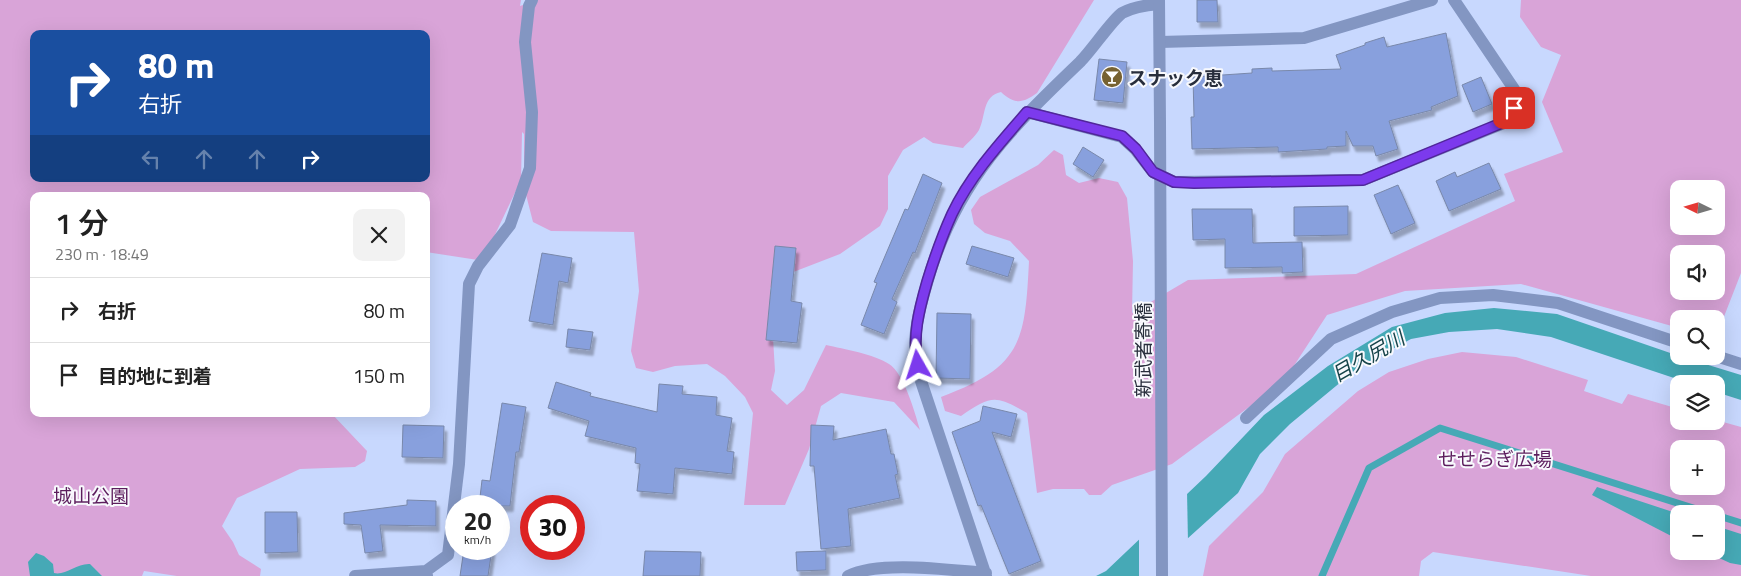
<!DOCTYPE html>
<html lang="ja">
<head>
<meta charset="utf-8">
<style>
  body { margin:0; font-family:"Titillium Web","Noto Sans JP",sans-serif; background:#f2f2f2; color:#222; height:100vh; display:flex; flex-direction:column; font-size:19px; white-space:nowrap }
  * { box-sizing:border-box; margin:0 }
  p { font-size:16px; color:#767676 }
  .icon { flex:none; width:28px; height:28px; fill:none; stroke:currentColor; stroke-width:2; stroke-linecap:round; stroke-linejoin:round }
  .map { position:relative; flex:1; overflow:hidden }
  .panel { position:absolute; left:30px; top:192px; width:400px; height:225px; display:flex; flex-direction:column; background:#fff; border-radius:10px; box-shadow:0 5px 20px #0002 }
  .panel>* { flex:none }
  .top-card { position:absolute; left:30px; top:30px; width:400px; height:152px; border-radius:10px; box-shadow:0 5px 20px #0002; background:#1a4fa0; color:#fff; overflow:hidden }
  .needle { width:32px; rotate:275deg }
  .fabs { position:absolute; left:1670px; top:180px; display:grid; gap:10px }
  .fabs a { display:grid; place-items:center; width:55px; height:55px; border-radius:10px; background:#fff; box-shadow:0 5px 20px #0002; font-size:25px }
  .speed { position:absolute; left:445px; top:495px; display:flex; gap:10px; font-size:25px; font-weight:700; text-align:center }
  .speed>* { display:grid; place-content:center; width:65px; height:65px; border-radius:50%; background:#fff; box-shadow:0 5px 20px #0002; line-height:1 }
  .speed small { font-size:12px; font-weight:400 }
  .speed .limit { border:8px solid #d22; background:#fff; color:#111 }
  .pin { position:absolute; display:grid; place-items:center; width:42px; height:42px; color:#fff; margin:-21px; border-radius:10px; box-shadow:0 2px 8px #0006 }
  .me { position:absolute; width:55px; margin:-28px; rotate:354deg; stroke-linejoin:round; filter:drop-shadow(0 0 4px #0008) }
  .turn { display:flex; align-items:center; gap:18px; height:105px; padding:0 25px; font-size:22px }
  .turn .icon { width:65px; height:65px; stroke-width:2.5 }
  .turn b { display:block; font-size:35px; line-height:42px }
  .lanes { display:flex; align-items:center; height:48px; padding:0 25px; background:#0003; justify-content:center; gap:25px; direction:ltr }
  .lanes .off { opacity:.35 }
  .round { display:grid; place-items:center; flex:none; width:52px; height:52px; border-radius:10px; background:#f2f2f2 }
  .headline { display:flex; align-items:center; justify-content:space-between; height:85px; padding:0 25px }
  h1 { font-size:30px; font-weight:600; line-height:38px }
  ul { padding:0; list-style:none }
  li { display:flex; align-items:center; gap:15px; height:65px; padding:0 25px; border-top:1px solid #e0e0e0 }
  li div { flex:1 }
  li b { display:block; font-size:19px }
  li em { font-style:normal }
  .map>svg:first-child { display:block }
</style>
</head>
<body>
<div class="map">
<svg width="1741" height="576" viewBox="0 0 1741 576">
  <defs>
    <filter id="shadow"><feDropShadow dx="3" dy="5.5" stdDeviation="1" flood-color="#0004"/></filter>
  </defs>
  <rect width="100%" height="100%" fill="#c8d8fe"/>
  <!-- green -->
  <path fill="#d9a4d8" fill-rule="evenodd" d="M0 0H521L520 6 538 0H1094L1037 93C1023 103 1015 105 1001 92 982 96 986 116 979 130 975 137 967 143 963 148L933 143 924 137 903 150 888 176V209L880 226 840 254 783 276 770 288 775 371 771 390 787 405 804 390 826 345C844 349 874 354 889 364 904 373 915 413 920 430L894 402 841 393 821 406 809 449 785 505H744L753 413 745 397 725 376 707 364 675 366 653 372 636 368 631 351 639 291 634 232 551 231 533 222 524 187V134L522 132 521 180 491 243 478 260 426 252V196H34V414H332L367 451 365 461 355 467 300 469 237 498 222 526 233 542 239 555 261 569 260 576H177L144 571 142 576H0ZM34 34H426V179H34Z
    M1521 0H1741V273L1716 337V319H1679V328L1521 284 1405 291 1327 315 1284 381 1172 464 1112 485 1101 495H1089L1084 489H1053L1037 493 1027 413C995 395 992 395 961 416L945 411 941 397C1022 367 1025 342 1029 261L1010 241 985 233 974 224 971 210 980 197 1038 165 1054 150 1063 155 1066 175 1079 183 1099 178 1118 182 1127 198 1133 261 1132 313 1188 280 1356 274 1515 201 1504 174 1563 152 1542 102 1561 55 1541 47 1520 17ZM1679 189H1716V226H1679ZM1679 254H1716V291H1679Z
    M1462 352 1516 357 1588 380 1584 391 1622 404 1628 394 1679 409V421L1716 420 1741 427V576H1591L1433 552 1421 561 1419 576H1203L1209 546 1263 492 1285 454 1358 391 1389 372 1428 359ZM1679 449H1716V486H1679ZM1679 514H1716V551H1679Z"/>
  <!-- water -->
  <path fill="#46a9b6" d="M1494 308 1557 314 1679 356 1741 375V400L1716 392V384H1692L1551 337 1497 329 1449 332 1411 339 1359 367 1290 424 1260 454 1238 493 1146 576H1096L1106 571 1206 476 1264 415 1328 366 1392 327 1445 313Z
    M1597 487 1679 514V540L1592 495Z
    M1716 526 1741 534V565L1730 563 1704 551H1716Z
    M36 553 44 556 53 564 54 573C65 576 77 563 90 564L102 576H30L28 562Z"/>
  <!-- pier -->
  <path fill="#c8d8fe" d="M1187 491 1188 542 1150 576H1139V536Z"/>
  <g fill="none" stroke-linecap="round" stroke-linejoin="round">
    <!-- stream -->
    <path stroke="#46a9b6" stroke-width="7" d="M1716 515 1741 523
      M1322 576 1369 468 1440 428 1712 514"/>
  </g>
  <!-- building -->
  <path fill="#88a0dd" stroke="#7988aa" filter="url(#shadow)" d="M1197 0H1217L1218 22H1197Z
    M1446 33 1458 96 1431 107 1432 110 1389 121 1398 149 1376 156 1373 146H1353L1346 131V146L1327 147V149L1278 152V147L1192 149 1191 117H1194L1193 77 1252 73V69L1272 68V71L1341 69 1336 55 1365 45V43L1384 37 1387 47Z
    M1099 59 1127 62 1123 103 1094 100Z
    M1481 77 1492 104 1473 112 1462 85Z
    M1083 147 1104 160 1093 177 1073 164Z
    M1489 163 1501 189 1449 211 1436 181 1455 172 1457 177Z
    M923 174 942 183 915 253 913 252 892 299 897 302 884 334 861 325 877 283 874 282 905 209 908 210Z
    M1398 185 1415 223 1391 234 1374 195Z
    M1348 206V235L1294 236V207Z
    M1192 209H1252L1253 243 1302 242 1303 272 1282 273V267L1225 268V239L1193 240Z
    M775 246 796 248 791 301 802 303 797 343 766 340Z
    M972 246 1014 258 1008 277 966 264Z
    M542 253 572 258 568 283 559 281 553 325 529 321Z
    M937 313 971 314 970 379 936 378Z
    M568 329 593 332 590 350 566 347Z
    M556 382 591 393 590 396 657 412 659 384 683 386 682 394 717 397 716 415 732 418 727 451 734 452 732 474 675 468 673 494 637 491 640 464 635 463 636 448 585 436 589 421 548 408Z
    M502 403 526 407 519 452H516L510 506H479L482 480 490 481Z
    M983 406 1017 414 1011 437 992 432 1041 561 1009 574 981 505 978 506 952 432 980 421Z
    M403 425 444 426 443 458 402 457Z
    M811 425 834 426 833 440 886 429 891 454H894L898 474 895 475 900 498 848 509 851 546 821 549 814 466H810Z
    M407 500 436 501V526L380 525 383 551 365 553 361 525 344 524V513L407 505Z
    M265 512H297L298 552 265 553Z
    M464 549H492L488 576H460Z
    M645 551 701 552 700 576H643Z
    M826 551V570L797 571 796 552Z"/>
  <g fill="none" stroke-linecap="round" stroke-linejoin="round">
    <!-- minor -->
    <path stroke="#8396c2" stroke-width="12" d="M1160 42 1304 38 1432 0
      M1027 112 1122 137 1135 149 1153 172 1174 182 1363 180 1509 121 1518 95 1454 0
      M1716 356 1741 364
      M1246 418 1331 339 1392 312 1440 298 1493 295 1558 303 1679 343
      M355 576 426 571
      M427 576 426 571 448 555 459 464 469 284 478 266 510 225 530 168 532 112 525 42 529 6 532 0
      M848 576C880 560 949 570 986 573
      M986 576 921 381C919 370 915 358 915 347 915 322 923 297 930 273 959 179 1011 128 1080 62 1092 50 1112 20 1122 13 1133 7 1147 5 1159 4"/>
    <!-- tertiary -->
    <path stroke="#8396c2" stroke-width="12" d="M1159 0 1160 123"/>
    <!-- tertiary-bridge -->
    <path stroke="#8396c2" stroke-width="12" d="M1160 123 1162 576"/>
  </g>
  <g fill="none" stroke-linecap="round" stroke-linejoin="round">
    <!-- route casing -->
    <g stroke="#51269a" stroke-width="12">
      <path id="route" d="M918 365C912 337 919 310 927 282 934 259 942 236 952 214 970 176 1000 143 1027 112L1122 136 1136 149 1153 172 1174 182 1194 183 1363 180 1509 120 1514 108"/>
    </g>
    <!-- route -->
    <use href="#route" stroke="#7c3aed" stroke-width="9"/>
  </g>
  <!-- icons -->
  <defs>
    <g id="bar-disc" transform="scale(1.125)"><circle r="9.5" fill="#776231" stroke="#f8f9fd"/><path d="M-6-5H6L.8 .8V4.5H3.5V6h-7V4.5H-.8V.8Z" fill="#fff"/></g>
  </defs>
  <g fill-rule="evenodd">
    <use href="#bar-disc" x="1112" y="77"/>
  </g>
  <g text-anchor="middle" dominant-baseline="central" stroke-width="4" stroke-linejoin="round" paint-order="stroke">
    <!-- poi labels -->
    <g font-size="19" font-weight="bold" fill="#282e3c" stroke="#f8f9fd" text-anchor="start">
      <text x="1128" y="77">スナック恵</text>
    </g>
    <!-- street labels -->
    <g font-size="19" fill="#282e3c" stroke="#f8f9fd">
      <text transform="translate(1142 350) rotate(-90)">新武者寄橋</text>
    </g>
    <!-- park labels -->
    <g font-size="19" fill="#5c1d5d" stroke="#f8f9fd">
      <text x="1495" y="458">せせらぎ広場</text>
      <text x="91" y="495">城山公園</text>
    </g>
    <!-- water labels -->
    <g font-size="20" font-style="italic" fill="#17444a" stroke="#f8f9fd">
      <text transform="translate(1368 356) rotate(-30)">目久尻川</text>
    </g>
  </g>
</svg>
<div class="fabs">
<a><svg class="needle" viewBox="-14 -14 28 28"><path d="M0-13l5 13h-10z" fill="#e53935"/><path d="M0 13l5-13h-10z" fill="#767676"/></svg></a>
<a><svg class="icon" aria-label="sound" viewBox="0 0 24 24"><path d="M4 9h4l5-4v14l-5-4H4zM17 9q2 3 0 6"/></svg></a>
<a><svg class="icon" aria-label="search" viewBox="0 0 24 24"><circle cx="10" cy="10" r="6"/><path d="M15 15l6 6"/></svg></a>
<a><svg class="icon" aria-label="layers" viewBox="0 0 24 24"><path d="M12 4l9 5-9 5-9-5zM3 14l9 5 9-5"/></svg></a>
<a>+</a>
<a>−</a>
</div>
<div class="speed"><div>20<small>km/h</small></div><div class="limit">30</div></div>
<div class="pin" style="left:1514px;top:108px;background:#d93025"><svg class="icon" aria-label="arrive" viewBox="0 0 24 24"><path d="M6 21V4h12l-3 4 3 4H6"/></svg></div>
<svg class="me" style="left:918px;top:365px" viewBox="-20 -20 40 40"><path d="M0-17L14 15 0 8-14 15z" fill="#7c3aed" stroke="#fff" stroke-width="4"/></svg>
<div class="top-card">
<div class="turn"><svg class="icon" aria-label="right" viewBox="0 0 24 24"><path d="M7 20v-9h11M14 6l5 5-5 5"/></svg><div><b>80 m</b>右折</div></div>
<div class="lanes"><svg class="icon off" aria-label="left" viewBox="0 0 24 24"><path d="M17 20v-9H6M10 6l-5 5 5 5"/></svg><svg class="icon off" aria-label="ahead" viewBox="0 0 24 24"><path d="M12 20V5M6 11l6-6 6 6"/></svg><svg class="icon off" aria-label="ahead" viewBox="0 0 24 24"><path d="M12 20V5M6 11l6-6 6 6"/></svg><svg class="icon" aria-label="right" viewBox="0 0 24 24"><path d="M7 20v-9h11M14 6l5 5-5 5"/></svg></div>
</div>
<section class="panel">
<div class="headline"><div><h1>1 分</h1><p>230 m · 18:49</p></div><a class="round"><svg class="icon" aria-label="close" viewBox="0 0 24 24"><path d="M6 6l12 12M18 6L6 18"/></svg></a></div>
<ul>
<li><svg class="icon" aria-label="right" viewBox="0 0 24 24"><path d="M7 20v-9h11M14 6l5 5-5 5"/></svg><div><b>右折</b></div><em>80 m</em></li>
<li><svg class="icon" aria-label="arrive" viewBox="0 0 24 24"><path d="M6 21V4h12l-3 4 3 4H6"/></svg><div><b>目的地に到着</b></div><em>150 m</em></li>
</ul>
</section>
</div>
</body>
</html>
